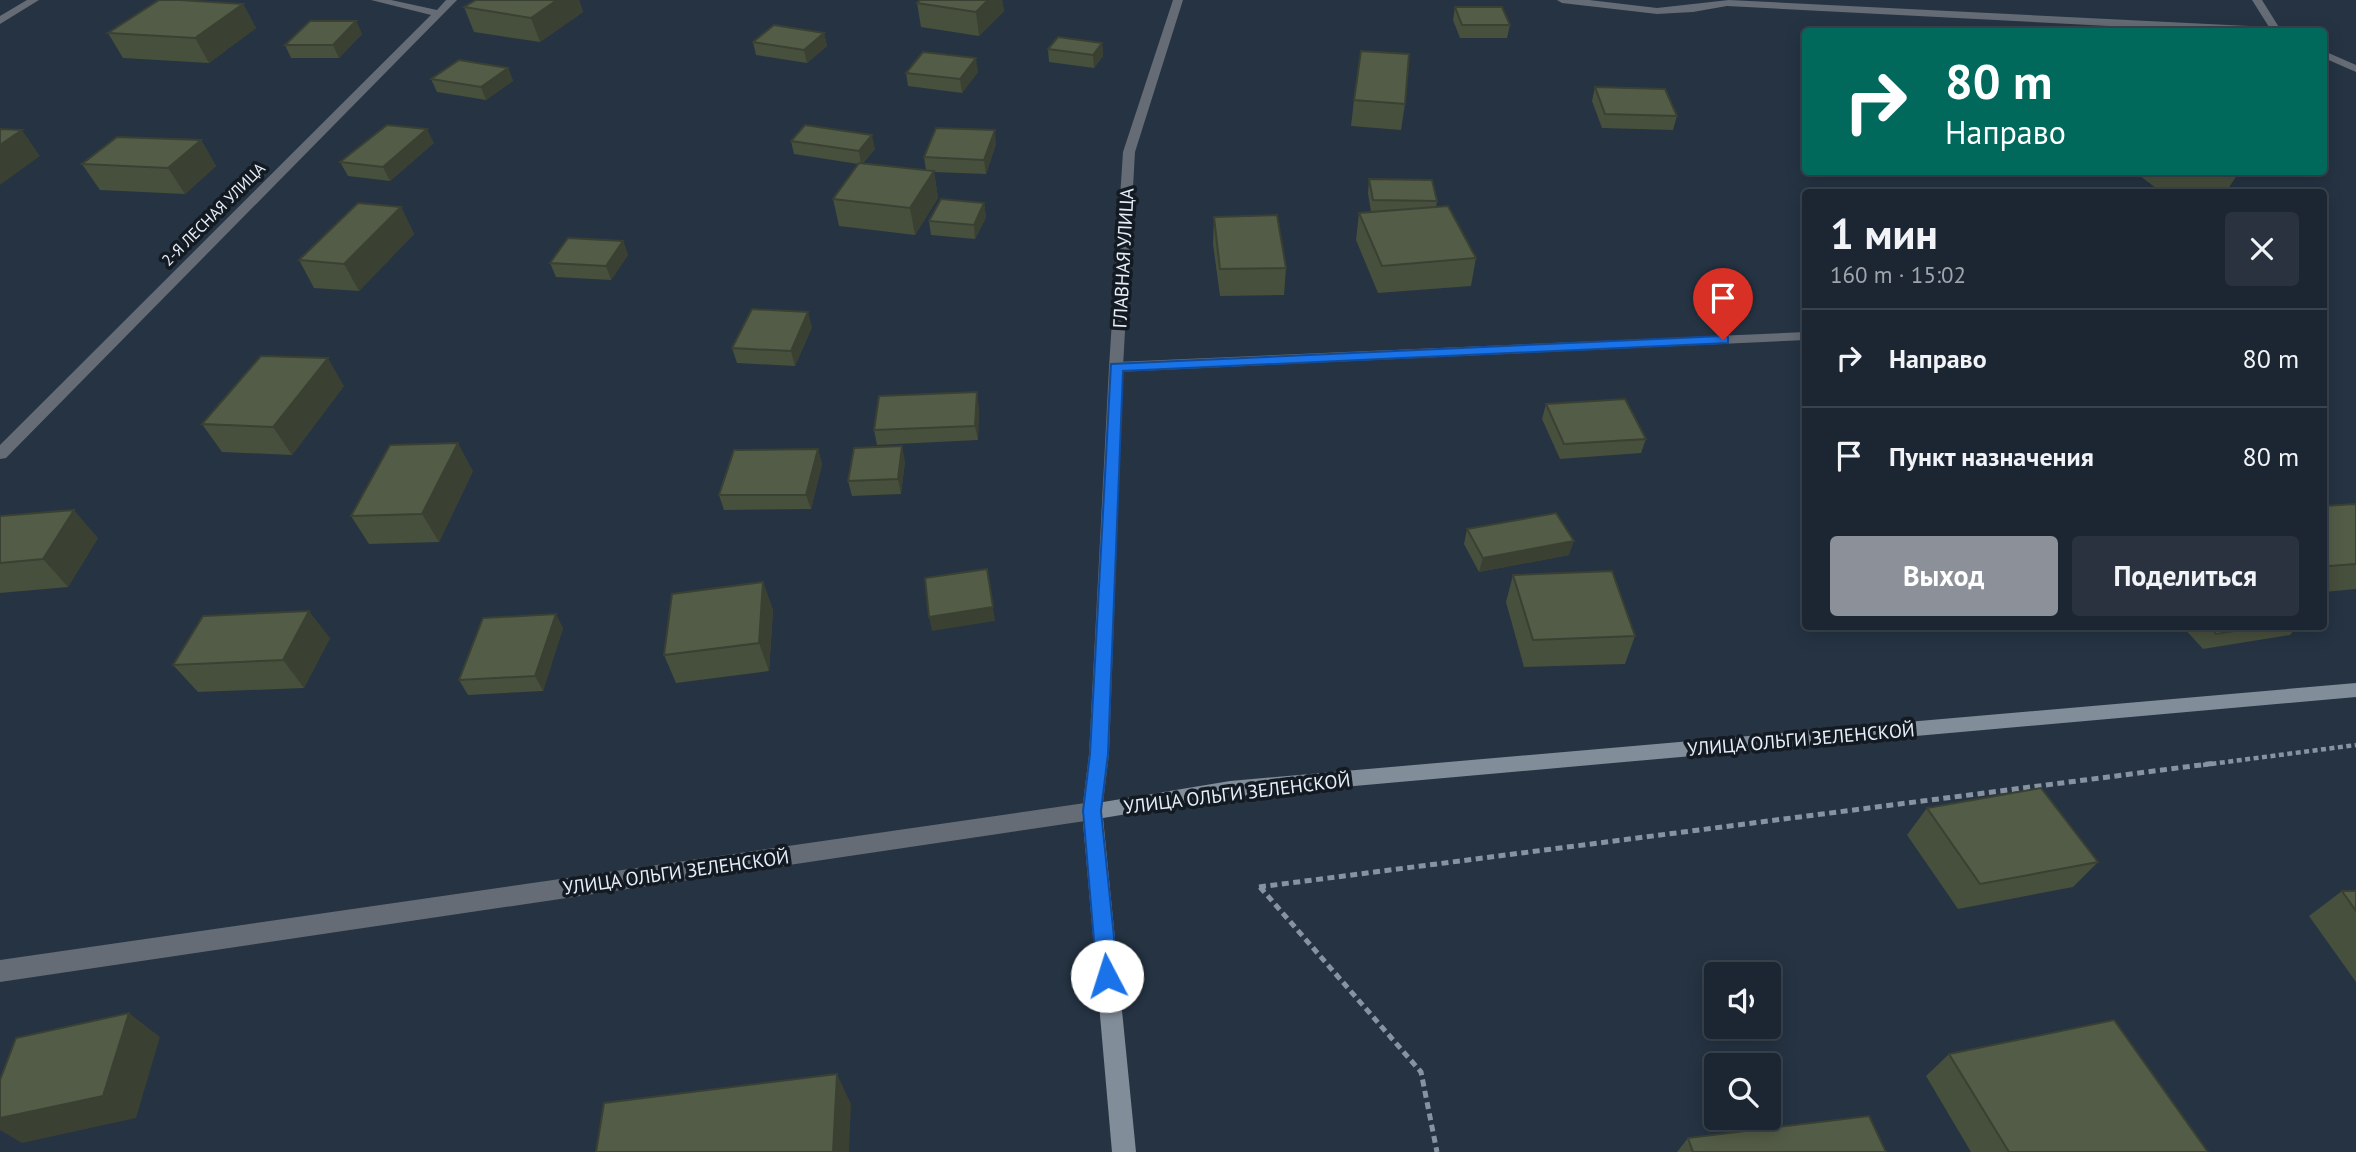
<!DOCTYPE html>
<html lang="ru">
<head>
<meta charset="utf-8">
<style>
  body { margin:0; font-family:"PT Sans",sans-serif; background:#29323e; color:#f1f3f6; height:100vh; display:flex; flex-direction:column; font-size:26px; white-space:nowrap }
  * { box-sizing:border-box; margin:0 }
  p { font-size:23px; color:#a0a5ac }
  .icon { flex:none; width:38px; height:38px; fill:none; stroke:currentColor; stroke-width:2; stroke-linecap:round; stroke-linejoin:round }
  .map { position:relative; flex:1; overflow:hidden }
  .details { position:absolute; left:1802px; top:189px; width:525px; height:441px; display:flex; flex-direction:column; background:#1c2632; border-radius:7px; box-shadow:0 4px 18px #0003,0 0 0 2px #3a434d }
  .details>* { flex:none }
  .top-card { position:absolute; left:1802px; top:28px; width:525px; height:147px; border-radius:7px; box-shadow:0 4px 18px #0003,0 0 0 2px #3a434d; background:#00695c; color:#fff; overflow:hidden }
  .controls { position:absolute; left:1704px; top:962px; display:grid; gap:14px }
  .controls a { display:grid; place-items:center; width:77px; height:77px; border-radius:7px; background:#1c2632; box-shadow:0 4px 18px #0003,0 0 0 2px #3a434d; font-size:35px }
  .pin { position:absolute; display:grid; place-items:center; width:60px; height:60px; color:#fff; margin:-72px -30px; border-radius:50% 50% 50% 0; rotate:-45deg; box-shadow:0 0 7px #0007 }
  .pin .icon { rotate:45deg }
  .me { position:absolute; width:77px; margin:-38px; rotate:355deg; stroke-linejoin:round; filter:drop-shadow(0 0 5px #0008) }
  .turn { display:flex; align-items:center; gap:24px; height:147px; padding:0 28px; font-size:32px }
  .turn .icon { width:91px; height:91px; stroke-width:2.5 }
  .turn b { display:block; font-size:49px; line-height:60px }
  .round { display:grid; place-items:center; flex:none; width:74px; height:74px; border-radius:7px; background:#29323e }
  .headline { display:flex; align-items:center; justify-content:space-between; height:119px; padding:0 28px }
  h1 { font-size:42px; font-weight:800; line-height:52px }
  .action { display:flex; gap:14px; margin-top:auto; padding:14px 28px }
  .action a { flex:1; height:80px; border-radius:7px; background:#8c9099; color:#fff; font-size:28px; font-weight:800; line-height:80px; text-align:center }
  .action a+a { background:#29323e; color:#f1f3f6 }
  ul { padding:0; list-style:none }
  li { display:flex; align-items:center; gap:21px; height:98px; padding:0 28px; border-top:2px solid #3a434d }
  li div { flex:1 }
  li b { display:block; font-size:26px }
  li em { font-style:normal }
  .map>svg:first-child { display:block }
</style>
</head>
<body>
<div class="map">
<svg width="2356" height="1152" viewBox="0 0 2356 1152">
  <rect width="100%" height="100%" fill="#253343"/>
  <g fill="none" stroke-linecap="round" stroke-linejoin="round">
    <!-- path-far1 -->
    <path stroke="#8893a1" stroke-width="4.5" stroke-dasharray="5 3.5" stroke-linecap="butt" d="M2203 765 2356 745"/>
    <!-- path -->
    <path stroke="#8893a1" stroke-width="5" stroke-dasharray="7 4.5" stroke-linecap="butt" d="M1259 887 2216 763
      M1260 887 1421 1072 1437 1152"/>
    <!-- service -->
    <path fill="#656c75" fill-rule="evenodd" d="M1806 332V340L1116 372 1109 367 1116 362Z"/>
    <!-- minor -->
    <path fill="#656c75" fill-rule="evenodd" d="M27 0H39L0 24V16Z
      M371 0H391L437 10 446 0H457L6 458 0 459V445L431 15Z
      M1173 0H1183L1135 152 1123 367 1109 754 1102 811 1099 817 1092 820 1085 817 1082 811 1089 754 1109 367 1123 152Z
      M1557 0H1589L1657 8 1729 0 2269 27 2252 0H2262L2282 32H2223L1727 6 1693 12 1657 14 1562 3Z
      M2324 51 2356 65V72L2324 58Z"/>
    <!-- tertiary -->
    <path fill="#656c75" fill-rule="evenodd" d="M1092 802 1099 805 1102 811 1099 817 1092 820 0 982V960Z"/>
    <!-- secondary -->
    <path fill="#828d9a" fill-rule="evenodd" d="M2356 683V697L1230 797 1103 818 1136 1152H1112L1082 811 1085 805 1230 781Z"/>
  </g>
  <!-- wall -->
  <path fill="#474f3d" d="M476 0H579L583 12 540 42 474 32 464 7Z
    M920 0H1002L1004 11 979 36 921 27 917 3Z
    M243 4 256 28 209 63 123 58 108 33Z
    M1455 7 1510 25 1507 38H1460L1453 20Z
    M356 21 362 34 339 58H291L285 45Z
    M824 33 827 46 807 63 756 55 753 42Z
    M1102 43 1103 56 1094 68 1049 62 1048 49Z
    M508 68 513 81 486 100 437 92 431 79Z
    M978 72 962 93 908 86 906 73Z
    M1595 87 1677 116 1673 130 1602 128 1592 101Z
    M1354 100 1405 104 1401 130 1351 126Z
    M201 140 216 166 185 194 100 190 82 164Z
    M791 141 875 149 862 164 926 170 924 157 996 144 986 174 934 172 938 198 915 235 839 226 833 199 858 164 794 154Z
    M434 143 390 181 348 176 340 162Z
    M2135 172H2239L2226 192H2161Z
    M1369 179 1437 201 1436 207 1476 258 1471 286 1378 293 1356 240 1359 213 1371 212 1368 193Z
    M984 203 986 217 975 239 931 235 929 221Z
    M401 207 414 234 359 291 314 288 299 260Z
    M1214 217 1286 268 1284 295 1220 296 1213 244Z
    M623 241 628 255 611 280 556 277 550 263Z
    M812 327 795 366 737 363 732 348Z
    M344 386 292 455 222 452 202 424Z
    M1546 404 1646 439 1641 453 1560 459 1542 419Z
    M979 407 978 440 877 445 874 430Z
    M818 449 822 464 811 509 724 510 719 495Z
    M905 461 901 494 852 496 848 481Z
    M473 471 439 542 369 544 351 516Z
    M2356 505V589L2324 592V506Z
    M0 516 98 538 68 587 0 593Z
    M1467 529 1569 555 1479 572 1464 544Z
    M1513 575 1635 636 1625 664 1524 667 1506 602Z
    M763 582 773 610 769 671 676 683 664 655Z
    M2182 626H2298L2290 635 2203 649Z
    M563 628 543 691 468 695 459 680Z
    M330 638 304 688 198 692 173 665Z
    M1927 808 2098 862 2073 887 1958 909 1907 835Z
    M2342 891H2356V982L2309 916Z
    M1949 1054 2208 1152H1971L1926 1076Z
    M1688 1138 1886 1152H1677Z"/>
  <!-- shaded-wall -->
  <path fill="#3a4032" d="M557 0H579L583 12 540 42 531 18Z
    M988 0H1002L1004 11 979 36 976 12Z
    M243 4 256 28 209 63 195 38Z
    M356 21 362 34 339 58 333 45Z
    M824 33 827 46 807 63 804 50Z
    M1102 43 1103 56 1094 68 1093 55Z
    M976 58 978 72 962 93 960 79Z
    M508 68 513 81 486 100 481 87Z
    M427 129 434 143 390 181 383 167Z
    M22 130 40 156 0 185V145Z
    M995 130 996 144 986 174 984 160Z
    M872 135 875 149 861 164 859 151Z
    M201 140 216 166 185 194 168 168Z
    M934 171 938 198 915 235 910 208Z
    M984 203 986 217 975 239 974 225Z
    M401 207 414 234 359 291 344 264Z
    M623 241 628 255 611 280 606 266Z
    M808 312 812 327 795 366 791 351Z
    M328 358 344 386 292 455 273 427Z
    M977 392 979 407 978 440 975 426Z
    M458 443 473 471 439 542 422 514Z
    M902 446 905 461 901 494 898 479Z
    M818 449 822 464 811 509 806 495Z
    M74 510 98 538 68 587 43 559Z
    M1574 541 1569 555 1479 572 1483 558Z
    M763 582 773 610 769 671 759 643Z
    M993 607 995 621 932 631 929 617Z
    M309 611 330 638 304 688 283 660Z
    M556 614 563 628 543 691 535 676Z
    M129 1013 160 1037 136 1118 22 1143 0 1130V1118Z
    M837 1074 851 1104 849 1152H833Z"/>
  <!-- building -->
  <path fill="#535c47" stroke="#3a4032" stroke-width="2" d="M159 0H179L243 4 195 38 108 33Z
    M476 0H557L531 18 464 7Z
    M920 0H988L976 12 917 3Z
    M1455 7H1502L1510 25H1462Z
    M310 21H356L333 45H285Z
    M774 25 824 33 804 50 753 42Z
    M2010 27 2060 29 2063 32H2013Z
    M1058 37 1102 43 1093 55 1048 49Z
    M1361 51 1409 54 1405 104 1354 100Z
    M923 52 976 58 960 79 906 73Z
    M459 60 508 68 481 87 431 79Z
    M1595 87 1665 89 1677 116 1605 114Z
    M387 125 427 129 383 167 340 162Z
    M805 125 872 135 859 151 791 141Z
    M936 128 995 130 984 160 924 157Z
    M0 129 22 130 0 145Z
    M117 137 201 140 168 168 82 164Z
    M859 163 934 171 910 208 833 199Z
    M2184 172H2205L2186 173Z
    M1369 179 1432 180 1437 201 1373 200Z
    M941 199 984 203 974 225 929 221Z
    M358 203 401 207 344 264 299 260Z
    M1448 206 1476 258 1382 266 1359 213Z
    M1277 215 1286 268 1220 269 1214 217Z
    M568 238 623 241 606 266 550 263Z
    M752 309 808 312 791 351 732 348Z
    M261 356 328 358 273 427 202 424Z
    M977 392 975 426 874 430 879 396Z
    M1625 399 1646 439 1564 444 1546 404Z
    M458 443 422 514 351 516 390 445Z
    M902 446 898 479 848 481 854 448Z
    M818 449 806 495H719L734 450Z
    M2355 504 2356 505V564L2329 566 2324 560V506Z
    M74 510 43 559 0 563V516Z
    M1556 513 1574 541 1483 558 1467 529Z
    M987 569 993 607 929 617 925 578Z
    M1612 571 1635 636 1533 640 1513 575Z
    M763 582 759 643 664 655 672 594Z
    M309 611 283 660 173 665 203 616Z
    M556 614 535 676 459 680 483 618Z
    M2209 626H2265L2216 634Z
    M2041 788 2098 862 1980 884 1927 808Z
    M2342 891H2356V911Z
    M129 1013 103 1096 0 1118V1080L16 1038Z
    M2114 1020 2208 1152H2009L1949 1054Z
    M837 1074 833 1152H596L604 1103Z
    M1869 1116 1886 1152H1693L1688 1138Z"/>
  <!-- route -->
  <path fill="#1a73e8" stroke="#114b97" stroke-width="2" d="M1723 336 1728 337V343L1123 371 1108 754 1101 811 1118 976 1115 983 1107 986 1100 983 1097 976 1083 811 1090 754 1111 364Z"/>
  <g text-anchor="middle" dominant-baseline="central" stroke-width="7" stroke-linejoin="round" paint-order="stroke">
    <!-- far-street labels -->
    <g font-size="16" fill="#e5eef9" stroke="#141a21">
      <text transform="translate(213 214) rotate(-45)">2-Я ЛЕСНАЯ УЛИЦА</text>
    </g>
    <!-- street labels -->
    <g font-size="19" fill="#e5eef9" stroke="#141a21">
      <text transform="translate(1123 258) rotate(-87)">ГЛАВНАЯ УЛИЦА</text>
      <text transform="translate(1801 739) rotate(-5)">УЛИЦА ОЛЬГИ ЗЕЛЕНСКОЙ</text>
      <text transform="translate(1237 793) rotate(-7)">УЛИЦА ОЛЬГИ ЗЕЛЕНСКОЙ</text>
      <text transform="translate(676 872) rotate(-8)">УЛИЦА ОЛЬГИ ЗЕЛЕНСКОЙ</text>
    </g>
  </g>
</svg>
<div class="controls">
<a><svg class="icon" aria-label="sound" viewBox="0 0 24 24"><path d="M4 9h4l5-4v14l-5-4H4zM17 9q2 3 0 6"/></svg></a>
<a><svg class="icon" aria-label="search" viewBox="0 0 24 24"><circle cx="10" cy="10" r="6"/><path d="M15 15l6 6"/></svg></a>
</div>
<div class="pin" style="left:1723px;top:340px;background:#d93025"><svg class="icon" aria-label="arrive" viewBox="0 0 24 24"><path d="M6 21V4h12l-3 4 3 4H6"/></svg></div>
<svg class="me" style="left:1107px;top:976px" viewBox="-20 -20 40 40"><circle r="19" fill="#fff"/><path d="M0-13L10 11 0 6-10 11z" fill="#1a73e8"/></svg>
<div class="top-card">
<div class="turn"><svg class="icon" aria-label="right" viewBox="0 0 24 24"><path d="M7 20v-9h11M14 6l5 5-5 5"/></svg><div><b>80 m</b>Направо</div></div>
</div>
<section class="details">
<div class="headline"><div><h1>1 мин</h1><p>160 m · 15:02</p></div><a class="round"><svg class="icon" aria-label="close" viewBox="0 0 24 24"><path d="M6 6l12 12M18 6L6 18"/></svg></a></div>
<ul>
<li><svg class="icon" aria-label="right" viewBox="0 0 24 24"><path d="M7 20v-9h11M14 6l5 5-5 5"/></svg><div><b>Направо</b></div><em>80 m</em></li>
<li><svg class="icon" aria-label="arrive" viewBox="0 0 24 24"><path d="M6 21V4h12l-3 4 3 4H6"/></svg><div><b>Пункт назначения</b></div><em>80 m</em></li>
</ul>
<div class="action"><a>Выход</a><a>Поделиться</a></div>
</section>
</div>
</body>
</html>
